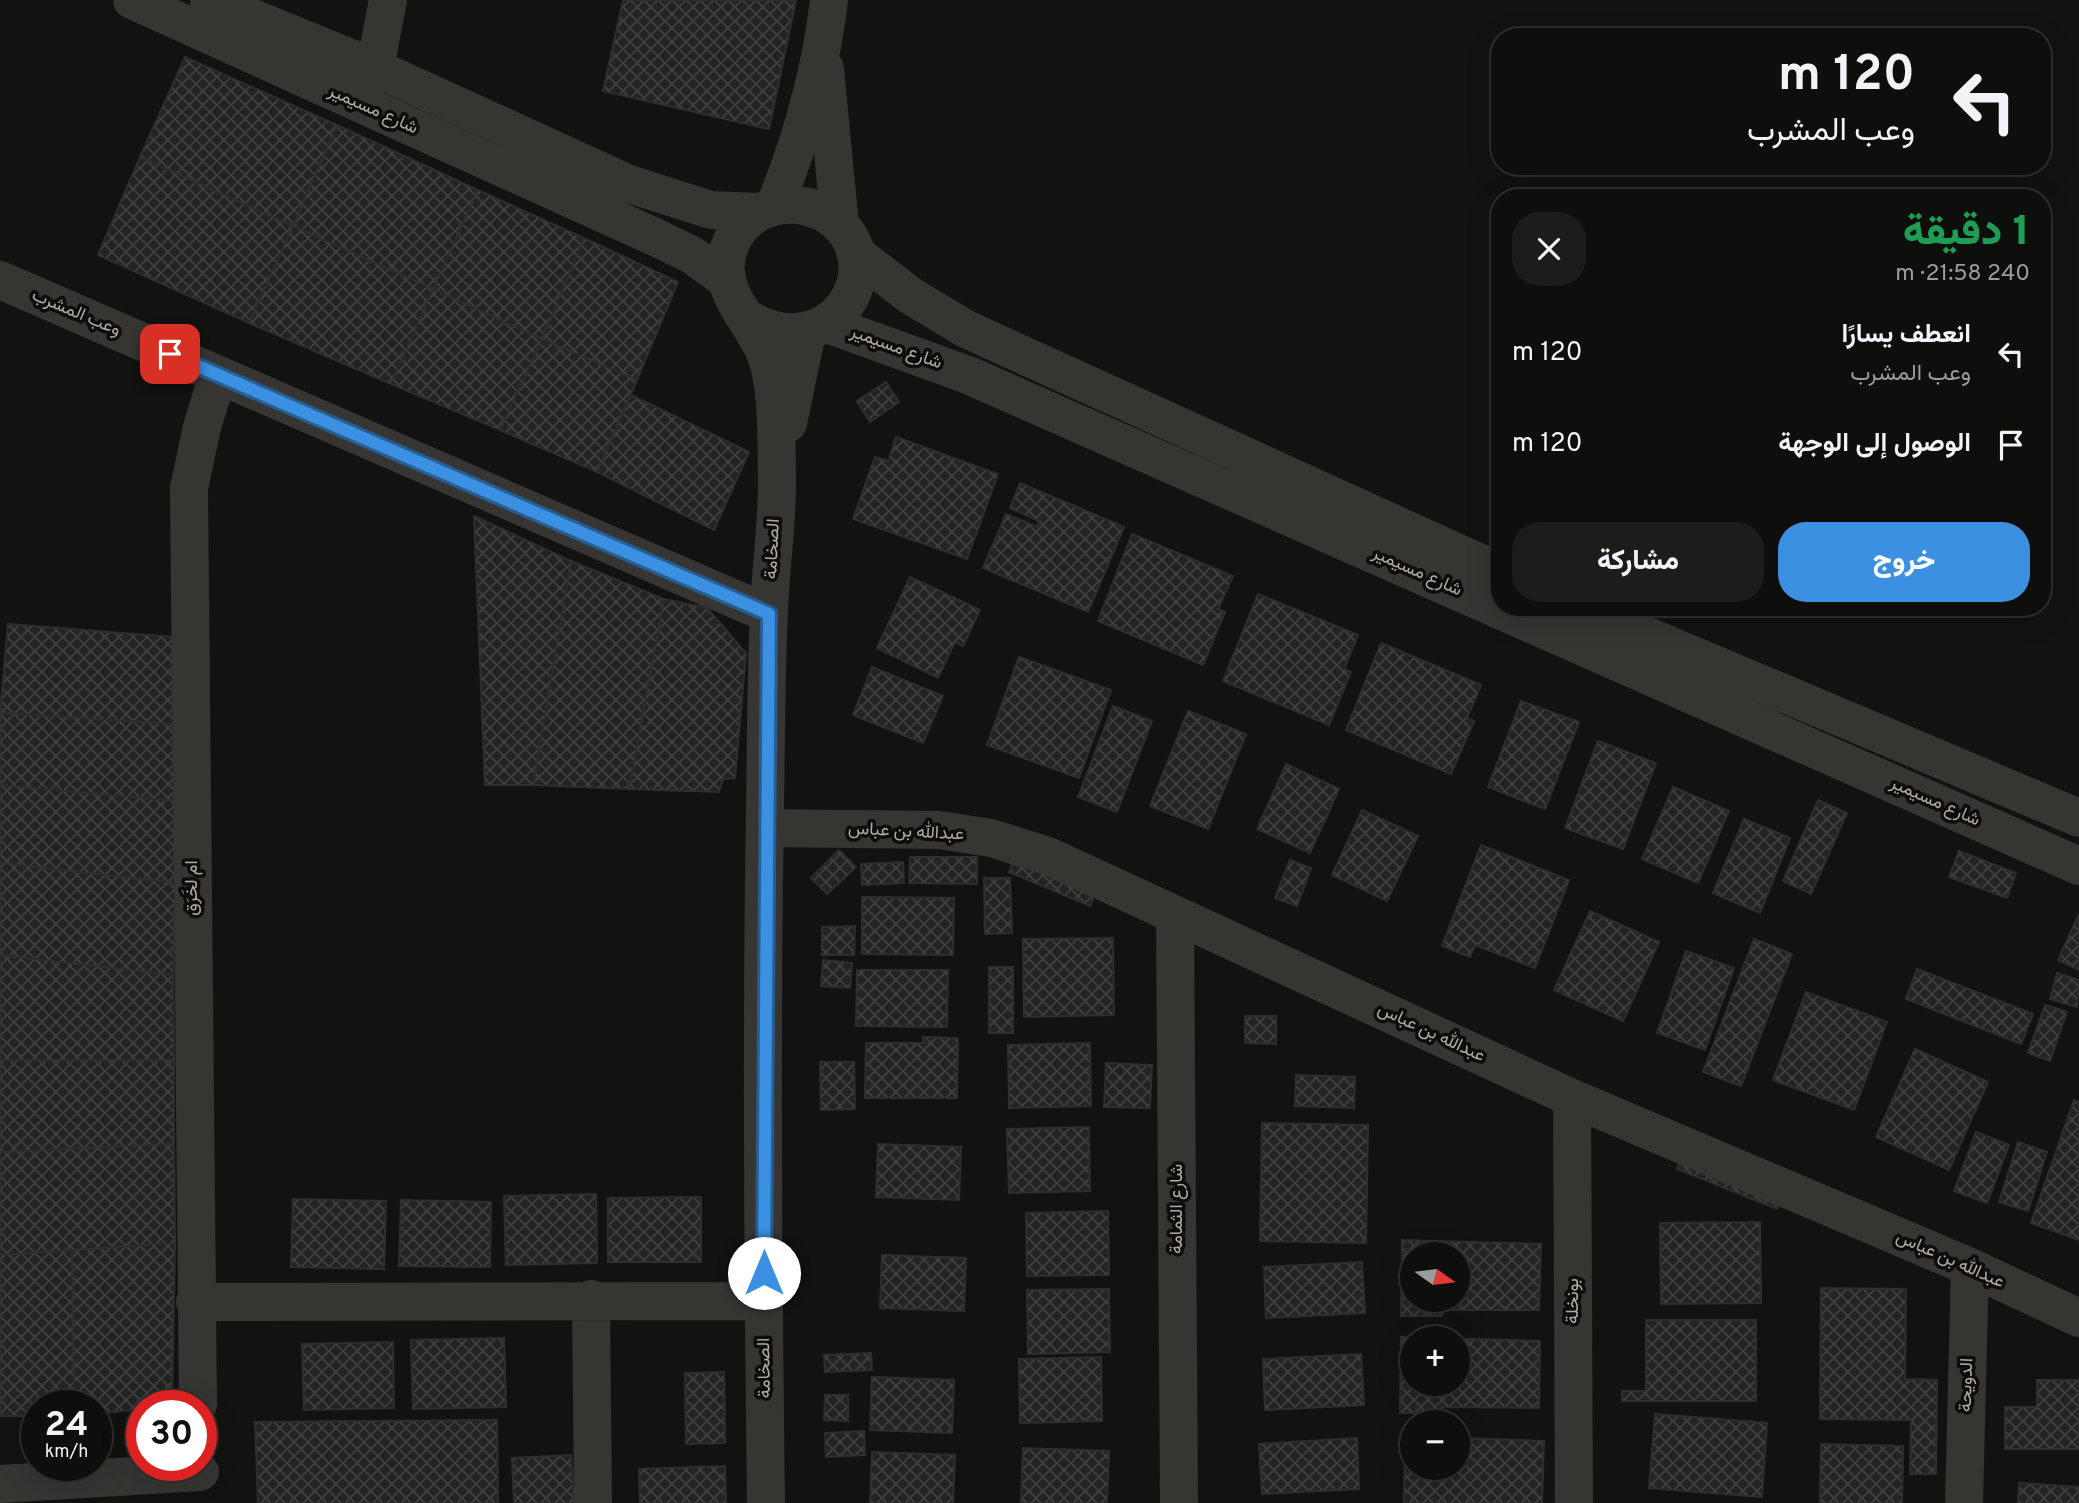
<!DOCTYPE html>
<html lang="ar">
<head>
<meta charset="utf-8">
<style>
  body { margin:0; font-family:Overpass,Vazirmatn,sans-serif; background:#1c1c1b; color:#f1f3f6; direction:rtl; height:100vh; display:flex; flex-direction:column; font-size:26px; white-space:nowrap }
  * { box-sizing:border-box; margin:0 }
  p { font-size:23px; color:#9b9c9d }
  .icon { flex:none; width:38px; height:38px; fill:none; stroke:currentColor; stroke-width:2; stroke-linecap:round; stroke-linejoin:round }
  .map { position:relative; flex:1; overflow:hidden; direction:ltr }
  .drawer { position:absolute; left:1491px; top:189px; width:560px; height:427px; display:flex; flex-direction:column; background:#0e0e0d; border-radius:28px; box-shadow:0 7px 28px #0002,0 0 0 2px #2e2e2e; direction:rtl }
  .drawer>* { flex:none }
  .top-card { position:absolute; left:1491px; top:28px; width:560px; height:147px; border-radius:28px; box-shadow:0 7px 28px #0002,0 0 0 2px #2e2e2e; direction:rtl; background:#0e0e0d; color:#f1f3f6; overflow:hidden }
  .needle { width:46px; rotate:104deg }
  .controls { position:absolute; left:1400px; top:1242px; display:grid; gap:14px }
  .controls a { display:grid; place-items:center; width:70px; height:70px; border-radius:50%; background:#0e0e0d; box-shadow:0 7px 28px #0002,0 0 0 2px #2e2e2e; font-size:35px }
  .speed { position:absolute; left:21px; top:1390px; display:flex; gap:14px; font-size:35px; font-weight:700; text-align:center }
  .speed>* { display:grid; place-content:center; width:91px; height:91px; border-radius:50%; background:#0e0e0d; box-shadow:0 7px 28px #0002,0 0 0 2px #2e2e2e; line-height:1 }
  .speed small { font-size:18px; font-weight:400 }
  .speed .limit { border:10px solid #d22; background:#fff; color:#111 }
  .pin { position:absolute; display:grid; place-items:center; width:60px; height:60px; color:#fff; margin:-30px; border-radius:14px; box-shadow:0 4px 10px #0006 }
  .me { position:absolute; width:77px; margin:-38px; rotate:0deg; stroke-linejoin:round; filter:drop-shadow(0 0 5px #0008) }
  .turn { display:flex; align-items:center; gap:24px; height:147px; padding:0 21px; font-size:32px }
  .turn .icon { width:91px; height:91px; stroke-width:2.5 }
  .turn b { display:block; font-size:49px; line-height:60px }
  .round { display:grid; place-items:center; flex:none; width:74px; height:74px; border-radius:28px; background:#1c1c1b }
  .overview { display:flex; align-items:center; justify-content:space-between; height:119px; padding:0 21px }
  h1 { font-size:42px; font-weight:800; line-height:52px; color:#1e9e55 }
  .button { display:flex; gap:14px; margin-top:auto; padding:14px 21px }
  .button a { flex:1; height:80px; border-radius:28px; background:#3b90e1; color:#fff; font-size:28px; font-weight:800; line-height:80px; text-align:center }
  .button a+a { background:#1c1c1b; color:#f1f3f6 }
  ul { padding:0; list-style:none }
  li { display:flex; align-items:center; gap:21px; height:91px; padding:0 21px }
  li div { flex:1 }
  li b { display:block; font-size:26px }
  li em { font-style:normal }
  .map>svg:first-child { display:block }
</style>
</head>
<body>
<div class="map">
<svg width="2079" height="1503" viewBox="0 0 2079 1503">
  <defs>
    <pattern id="building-cross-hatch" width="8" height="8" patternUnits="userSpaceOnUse" patternTransform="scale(1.75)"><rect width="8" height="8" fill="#232321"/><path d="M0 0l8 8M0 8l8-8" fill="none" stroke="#41403e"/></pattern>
  </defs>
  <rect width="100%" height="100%" fill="#121211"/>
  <!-- building -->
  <path fill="url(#building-cross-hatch)" stroke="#2e2e2b" stroke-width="2" fill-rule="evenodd" d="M623 0H796L769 129 603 91Z
    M185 57 337 125 293 226 140 157Z
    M337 125 478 190 433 289 293 226Z
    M140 157 293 226 249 323 98 255Z
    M478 190 584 238 542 339 433 289Z
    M293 226 433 289 391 384 249 323Z
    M584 238 678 282 637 380 542 339Z
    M433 289 542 339 500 430 391 384Z
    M542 339 637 380 597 472 500 430Z
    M886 382 899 402 870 422 857 401Z
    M631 395 749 452 714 530 597 472Z
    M896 437 998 474 967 559 853 519 875 457 888 461Z
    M1020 483 1124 527 1088 612 983 568 1006 514 1037 527 1039 521 1010 508Z
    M474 516 571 561 533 785H485Z
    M1132 534 1233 576 1218 609 1225 612 1203 665 1098 621Z
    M571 561 664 599 629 789 533 785Z
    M910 577 980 610 963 646 955 642 938 678 877 648Z
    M1258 594 1358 635 1344 669 1351 672 1329 725 1223 681Z
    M664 599 707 608 746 653 735 778 723 779 719 792 629 789Z
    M8 624 173 637 176 724 0 713Z
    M1381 643 1481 685 1467 718 1474 721 1451 774 1346 730Z
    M1019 657 1111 690 1079 778 987 745Z
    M872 667 943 696 923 743 853 715Z
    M1521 701 1579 722 1545 809 1488 787Z
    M1113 706 1152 721 1117 812 1078 797Z
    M1188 711 1246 734 1208 829 1150 806Z
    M0 713 176 724V801L0 785Z
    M1598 741 1656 763 1623 849 1565 828Z
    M1286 764 1339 789 1310 853 1257 829Z
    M0 785 176 801 175 883 0 863Z
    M1673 787 1729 811 1698 883 1642 859Z
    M1818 800 1847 813 1811 894 1783 881Z
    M1362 810 1418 836 1387 901 1332 875Z
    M1744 819 1790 838 1760 913 1713 893Z
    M1481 845 1569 880 1535 968 1475 945 1470 957 1442 946Z
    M839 850 856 867 827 894 811 878Z
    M1959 851 2016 873 2007 898 1949 877Z
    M1016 855 1097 889 1090 906 1009 872Z
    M910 857H977V884L909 883Z
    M1290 860 1311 868 1297 906 1275 898Z
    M903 862 904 883 862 885 861 864Z
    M0 863 175 883 173 975 0 955Z
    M984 878H1010L1012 933 985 934Z
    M862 897 954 898 953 955 862 954Z
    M1590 911 1659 942 1623 1021 1554 990Z
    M2079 914V970L2058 960Z
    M855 926 854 955H822V927Z
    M1113 938 1114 1015 1024 1017 1023 939Z
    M1754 939 1792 954 1741 1086 1703 1072Z
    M1686 951 1734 968 1705 1050 1657 1033Z
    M0 955 173 975 174 1060H0Z
    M823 960 852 963 850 988 821 986Z
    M989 967H1013V1033H989Z
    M1917 969 2033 1014 2021 1044 1906 999Z
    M857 970H948L947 1027 856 1026Z
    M2057 973 2079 980 2077 1007 2050 999Z
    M1806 992 1887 1022 1854 1110 1773 1080Z
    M2045 1005 2067 1012 2050 1061 2028 1053Z
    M1245 1016H1276V1044L1245 1043Z
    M923 1037 958 1038 957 1098H865L866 1043H924Z
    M1090 1043 1091 1106 1009 1108 1008 1045Z
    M1915 1049 1988 1082 1949 1170 1876 1137Z
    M0 1060H174V1144L0 1152Z
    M820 1062H854L855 1109 821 1110Z
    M1106 1063 1152 1065 1150 1108 1104 1107Z
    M1296 1075 1355 1077 1354 1108 1295 1106Z
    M2074 1100 2079 1102V1240L2031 1223Z
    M1262 1123 1368 1125 1366 1243 1260 1241Z
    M1089 1127 1090 1191 1009 1193 1007 1129Z
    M1976 1132 2009 1145 1987 1203 1954 1191Z
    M2018 1142 2047 1152 2028 1211 1999 1202Z
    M174 1144 175 1243 0 1255V1152Z
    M878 1144 961 1147 959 1200 876 1197Z
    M1683 1153 1784 1193 1777 1209 1677 1169Z
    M596 1194 597 1263 506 1265 504 1196Z
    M701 1197V1262H608V1198Z
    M293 1199 386 1201 384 1269 291 1267Z
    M401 1200 491 1202 490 1267 399 1266Z
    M1108 1211 1109 1275 1027 1276 1026 1213Z
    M1760 1222 1761 1303 1661 1304 1660 1223Z
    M1402 1240 1541 1244 1539 1310H1443L1442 1316H1401ZM1412 1255H1458V1300H1412Z
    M175 1243 172 1405H142V1409L96 1414V1405H74L72 1250Z
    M72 1250 74 1405H37V1416H0V1255Z
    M882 1255 966 1258 964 1311 880 1308Z
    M1362 1262 1365 1313 1266 1318 1264 1267Z
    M1821 1288 1906 1289 1905 1379 1937 1380 1936 1474H1910L1911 1420 1820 1419Z
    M1109 1289 1110 1352 1028 1354 1027 1290Z
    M1646 1320H1756V1401H1622V1391H1646Z
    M1401 1337 1540 1341 1539 1408 1442 1407V1413H1400ZM1412 1339H1458V1384H1412Z
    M504 1338 506 1407 413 1409 411 1340Z
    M393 1342 394 1408 304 1410 302 1344Z
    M871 1353 872 1370 825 1372 824 1355Z
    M1361 1354 1364 1405 1265 1410 1263 1359Z
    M1101 1357 1102 1421 1020 1423 1019 1359Z
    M724 1372 725 1443 686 1444 685 1373Z
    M872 1377 954 1380 952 1433 870 1430Z
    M2037 1380H2079V1449H2005V1407H2037Z
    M825 1395H848V1421L824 1420Z
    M1655 1414 1767 1423 1762 1497 1649 1488Z
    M497 1420 498 1503H258L255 1422Z
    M864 1431 865 1455 826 1457 825 1433Z
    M1405 1437H1412V1468H1458V1438L1544 1441 1542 1503H1404Z
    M1357 1438 1359 1489 1262 1494 1259 1444Z
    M1821 1444 1903 1446 1902 1503H1820Z
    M1023 1448 1109 1451 1107 1503H1021Z
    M872 1452 955 1455 953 1503H870Z
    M571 1455 574 1503H514L512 1458Z
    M725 1466 726 1503H640L639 1469Z
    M2019 1483 2079 1487V1503H2018Z"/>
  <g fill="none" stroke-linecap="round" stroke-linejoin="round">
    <!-- minor -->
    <path stroke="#373532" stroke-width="38" d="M132 0 657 238 692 255 725 279
      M209 0 375 68 629 184 711 210 758 212
      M825 69 840 225
      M364 92 375 68 388 0
      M775 205C801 141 821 69 829 0
      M855 253 911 296 966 329 1500 572
      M0 280 769 614
      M747 318C828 368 891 273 838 223 802 190 742 203 728 251 716 291 751 319 765 353 778 384 776 438 777 473 778 518 771 564 769 609 766 676 766 744 765 811 761 1041 763 1272 766 1503
      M827 324 968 375 2079 866
      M788 423 807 332
      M1579 607 2079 818
      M765 828 940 830 991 838 1048 856 1572 1098 1970 1267 2079 1318
      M1175 915 1179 1503
      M1572 1098 1574 1503
      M591 1299 593 1503
      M195 1302 764 1301
      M198 1405 189 488 202 427 218 375
      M0 1484 200 1472
      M1964 1503 1970 1267"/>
  </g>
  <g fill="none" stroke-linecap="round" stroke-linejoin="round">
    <!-- route casing -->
    <g stroke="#265e92" stroke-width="18">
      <path id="route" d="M170 354 769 614 764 1273"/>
    </g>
    <!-- route -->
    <use href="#route" stroke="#3b90e1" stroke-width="12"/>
  </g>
  <g text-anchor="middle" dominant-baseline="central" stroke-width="7" stroke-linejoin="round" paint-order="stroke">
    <!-- street labels -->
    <g font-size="18" fill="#b2aba4" stroke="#0d0d0c">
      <text transform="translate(373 110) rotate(24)">شارع مسيمير</text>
      <text transform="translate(76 313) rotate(23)">وعب المشرب</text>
      <text transform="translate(896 348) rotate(20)">شارع مسيمير</text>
      <text transform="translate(773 549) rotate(-87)">الصخامة</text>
      <text transform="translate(1417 572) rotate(24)">شارع مسيمير</text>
      <text transform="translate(1935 802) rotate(24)">شارع مسيمير</text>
      <text transform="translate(906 832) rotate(3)">عبدالله بن عباس</text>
      <text transform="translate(192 888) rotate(-90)">ام لخَرَق</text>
      <text transform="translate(1431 1033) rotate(25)">عبدالله بن عباس</text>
      <text transform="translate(1177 1209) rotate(-90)">شارع الثمامة</text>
      <text transform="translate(1950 1260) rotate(24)">عبدالله بن عباس</text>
      <text transform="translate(1573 1301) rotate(-90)">بونخلة</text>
      <text transform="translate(765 1368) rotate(-91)">الصخامة</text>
      <text transform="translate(1967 1385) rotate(-88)">الدويحة</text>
    </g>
  </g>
</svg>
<div class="controls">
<a><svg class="needle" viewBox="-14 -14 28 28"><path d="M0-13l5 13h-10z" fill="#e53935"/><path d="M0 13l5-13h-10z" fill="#9b9c9d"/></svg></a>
<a>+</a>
<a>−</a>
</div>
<div class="speed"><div>24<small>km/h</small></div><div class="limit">30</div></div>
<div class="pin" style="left:170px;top:354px;background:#d93025"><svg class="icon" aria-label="arrive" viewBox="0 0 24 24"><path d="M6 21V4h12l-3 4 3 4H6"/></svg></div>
<svg class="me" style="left:764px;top:1273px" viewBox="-20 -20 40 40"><circle r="19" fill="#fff"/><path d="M0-13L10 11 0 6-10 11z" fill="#3b90e1"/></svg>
<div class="top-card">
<div class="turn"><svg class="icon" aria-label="left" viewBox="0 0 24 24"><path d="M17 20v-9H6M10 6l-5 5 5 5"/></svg><div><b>120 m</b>وعب المشرب</div></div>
</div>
<section class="drawer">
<div class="overview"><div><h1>1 دقيقة</h1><p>240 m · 21:58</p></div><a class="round"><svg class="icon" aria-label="close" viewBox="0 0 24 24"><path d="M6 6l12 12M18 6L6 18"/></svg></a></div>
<ul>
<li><svg class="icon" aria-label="left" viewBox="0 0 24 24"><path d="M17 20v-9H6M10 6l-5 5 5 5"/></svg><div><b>انعطف يسارًا</b><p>وعب المشرب</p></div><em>120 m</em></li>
<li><svg class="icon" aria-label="arrive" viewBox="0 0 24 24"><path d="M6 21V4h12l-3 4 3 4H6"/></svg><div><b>الوصول إلى الوجهة</b></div><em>120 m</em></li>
</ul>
<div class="button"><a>خروج</a><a>مشاركة</a></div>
</section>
</div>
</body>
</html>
